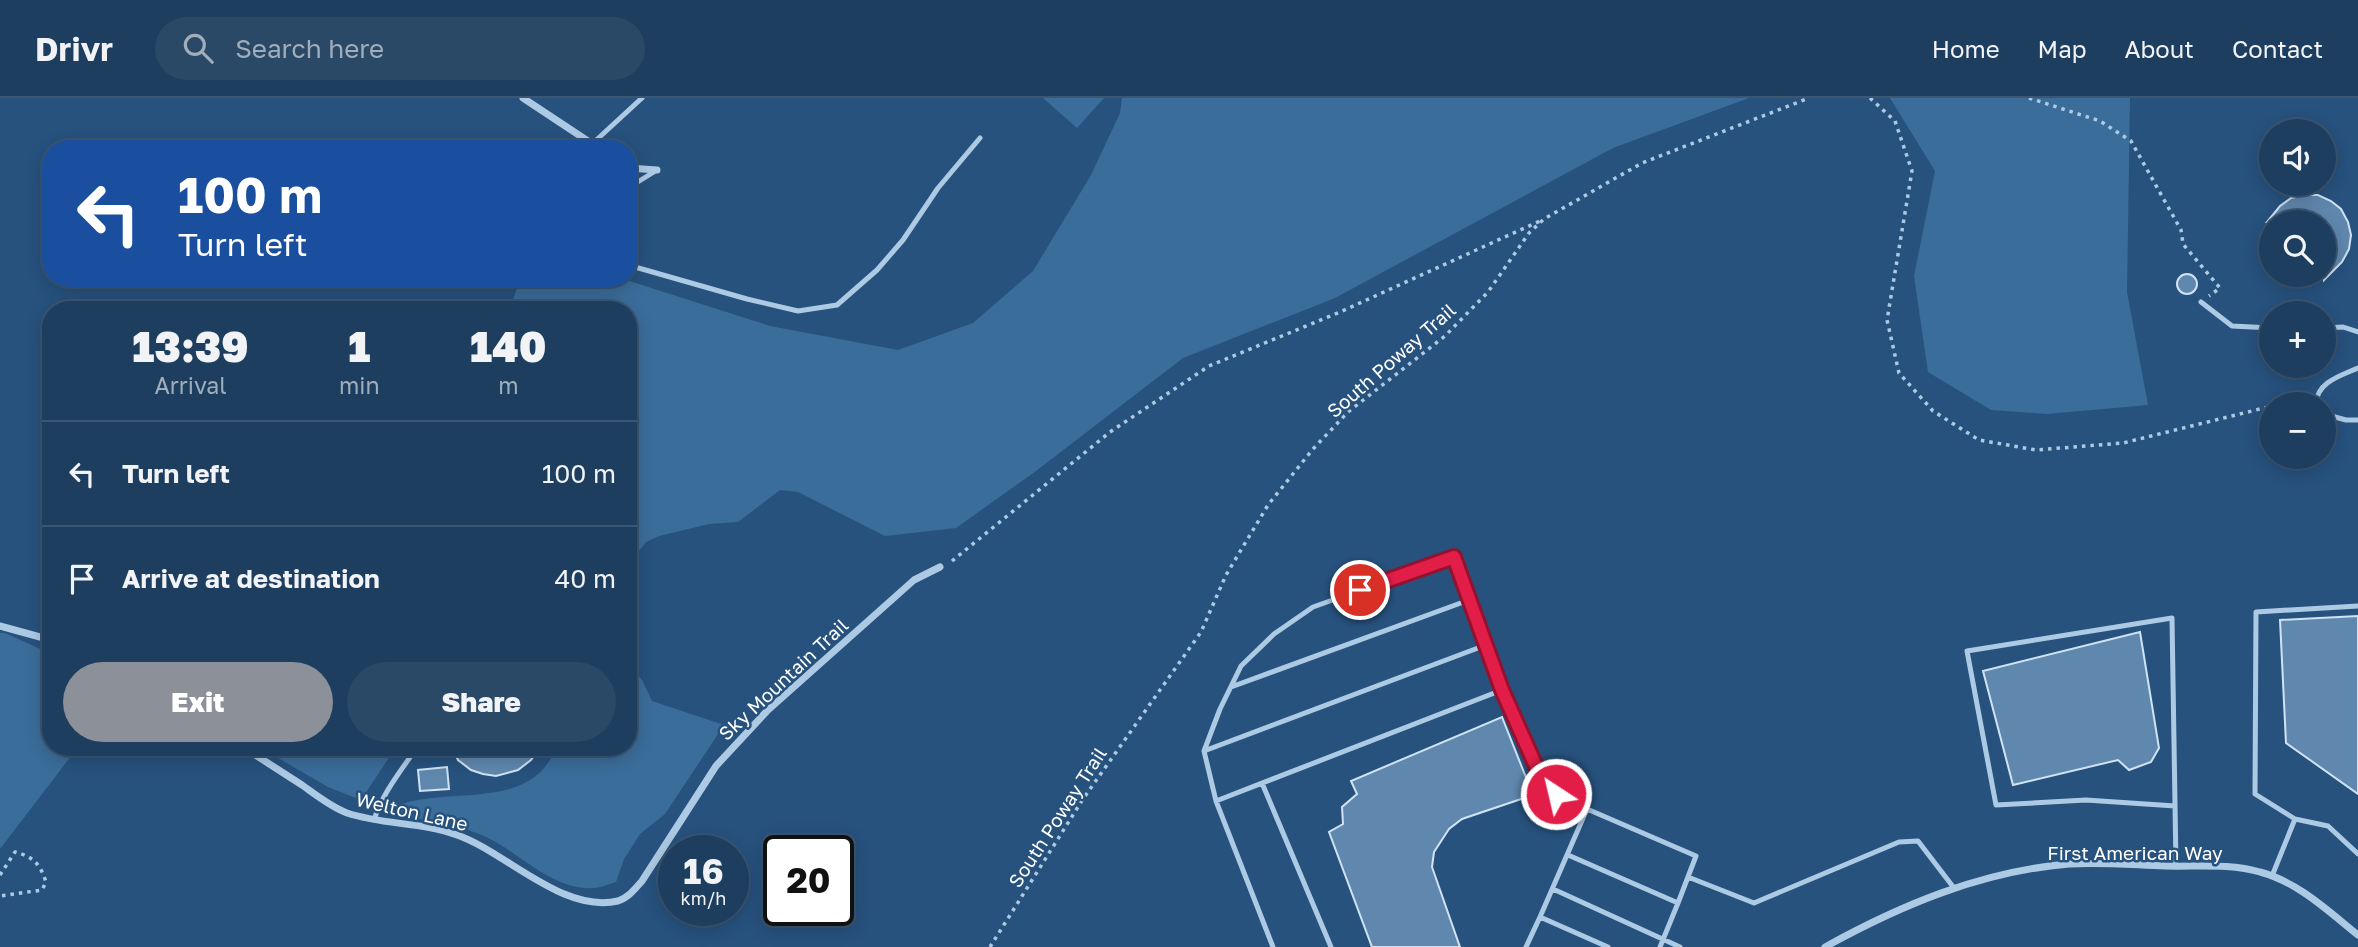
<!DOCTYPE html>
<html lang="en">
<head>
<meta charset="utf-8">
<style>
  body { margin:0; font-family:"Golos Text",sans-serif; background:#2a4967; color:#f1f3f6; height:100vh; display:flex; flex-direction:column; font-size:26px; white-space:nowrap }
  * { box-sizing:border-box; margin:0 }
  p { font-size:23px; color:#a0aebc }
  .icon { flex:none; width:38px; height:38px; fill:none; stroke:currentColor; stroke-width:2; stroke-linecap:round; stroke-linejoin:round }
  .map { position:relative; flex:1; overflow:hidden }
  .panel { position:absolute; left:42px; top:203px; width:595px; height:455px; display:flex; flex-direction:column; background:#1d3e5e; border-radius:28px; box-shadow:0 4px 18px #0003,0 0 0 2px #3b5773 }
  .panel>* { flex:none }
  .banner { position:absolute; left:42px; top:42px; width:595px; height:147px; border-radius:28px; box-shadow:0 4px 18px #0003,0 0 0 2px #3b5773; background:#1a4fa0; color:#fff; overflow:hidden }
  .fabs { position:absolute; left:2259px; top:21px; display:grid; gap:14px }
  .fabs a { display:grid; place-items:center; width:77px; height:77px; border-radius:50%; background:#1d3e5e; box-shadow:0 4px 18px #0003,0 0 0 2px #3b5773; font-size:35px }
  .speed { position:absolute; left:658px; top:737px; display:flex; gap:14px; font-size:35px; font-weight:700; text-align:center }
  .speed>* { display:grid; place-content:center; width:91px; height:91px; border-radius:50%; background:#1d3e5e; box-shadow:0 4px 18px #0003,0 0 0 2px #3b5773; line-height:1 }
  .speed small { font-size:18px; font-weight:400 }
  .speed .limit { border:4px solid #111; border-radius:10px; background:#fff; color:#111 }
  .pin { position:absolute; display:grid; place-items:center; width:60px; height:60px; color:#fff; margin:-30px; border:4px solid #fff; border-radius:50%; box-shadow:0 2px 7px #0007 }
  .me { position:absolute; width:77px; margin:-38px; rotate:325deg; stroke-linejoin:round; filter:drop-shadow(0 0 5px #0008) }
  .turn { display:flex; align-items:center; gap:24px; height:147px; padding:0 21px; font-size:32px }
  .turn .icon { width:91px; height:91px; stroke-width:2.5 }
  .turn b { display:block; font-size:49px; line-height:60px }
  .eta { display:flex; justify-content:space-evenly; align-items:center; height:119px; text-align:center }
  .eta b { font-size:42px; font-weight:800; line-height:49px }
  .action { display:flex; gap:14px; margin-top:auto; padding:14px 21px }
  .action a { flex:1; height:80px; border-radius:42px; background:#8c9099; color:#fff; font-size:28px; font-weight:800; line-height:80px; text-align:center }
  .action a+a { background:#2a4967; color:#f1f3f6 }
  ul { padding:0; list-style:none }
  li { display:flex; align-items:center; gap:21px; height:105px; padding:0 21px; border-top:2px solid #3b5773 }
  li div { flex:1 }
  li b { display:block; font-size:26px }
  li em { font-style:normal }
  header { display:flex; align-items:center; gap:42px; box-sizing:border-box; height:98px; padding:0 35px; background:#1d3e5e; border-bottom:2px solid #3b5773 }
  header strong { font-size:33px }
  nav { display:flex; gap:38px; margin-inline-start:auto; font-size:24px }
  .search { width:490px; height:63px; background:#2a4967; display:flex; align-items:center; gap:18px; box-sizing:border-box; padding:0 24px; border-radius:38px; color:#a0aebc; font-size:26px }
  .map>svg:first-child { display:block }
</style>
</head>
<body>
<header>
<strong>Drivr</strong>
<div class="search"><svg class="icon" aria-label="search" viewBox="0 0 24 24"><circle cx="10" cy="10" r="6"/><path d="M15 15l6 6"/></svg>Search here</div>
<nav><a>Home</a><a>Map</a><a>About</a><a>Contact</a></nav>
</header>
<div class="map">
<svg width="2358" height="849" viewBox="0 0 2358 849">
  <rect width="100%" height="100%" fill="#27527e"/>
  <!-- green -->
  <path fill="#3b6d9b" d="M1043 0H1104L1077 30Z
    M1122 0H1749L1613 50 1335 200 1183 260 1036 373 956 430 885 438 798 394 780 392 738 424 709 426 659 438 646 444 628 467V212H510L520 180H620L770 228 898 252 973 225 1033 173 1091 77 1120 15Z
    M1890 0H2130L2127 194 2148 307 2047 316 1991 312 1928 274 1914 178 1935 73Z
    M0 535H5L51 556V649H78L0 751Z
    M628 565 642 582 652 603 724 627 665 716 640 736 624 761 616 784C609 786 602 789 595 790 552 793 520 754 484 738 456 726 434 723 405 719L396 708C448 687 532 715 556 649H628Z
    M259 649H396L361 702 328 689Z"/>
  <!-- building -->
  <path fill="#6088ae" stroke="#d0e3f4" stroke-width="2" d="M2304 97H2318L2331 103 2341 111 2348 124 2351 137 2349 151 2342 164 2324 182V124H2267L2280 108 2291 100Z
    M2177 186a10 10 0 1 1 20 0a10 10 0 1 1-20 0Z
    M2358 518V696L2286 645 2280 522Z
    M2140 534 2159 650 2151 664 2129 672 2118 662 2013 687 1983 573Z
    M1502 619 1533 697 1462 721 1449 731 1434 754 1432 769 1460 849H1372L1329 734 1343 726 1342 709 1357 696 1351 683Z
    M452 649H540L531 662 518 672 496 678 483 676 471 672 458 662Z
    M447 669 449 691 420 693 418 672Z"/>
  <g fill="none" stroke-linecap="round" stroke-linejoin="round">
    <!-- path -->
    <path stroke="#adcae5" stroke-width="3.5" stroke-dasharray="3.5 5" stroke-linecap="butt" d="M1870 0 1895 23 1912 73 1887 222 1899 275 1933 313 1979 342 2036 352 2123 345 2272 308
      M2029 0 2100 23 2131 43 2181 132 2183 146 2220 190 2209 198
      M2277 306 2306 299
      M952 463 1110 334 1209 268 1340 214 1540 123
      M0 777 15 754C34 759 40 766 46 784L42 792 0 798
      M990 849 1083 701 1201 534 1226 477 1268 407 1313 351 1348 314 1445 238 1488 194 1529 135 1544 121 1642 65 1809 0"/>
    <!-- lane -->
    <path stroke="#adcae5" stroke-width="5" d="M592 46 642 0
      M628 90 657 72
      M628 167 747 201 798 213 837 207 877 172 903 142 938 90 980 40
      M2201 204 2232 228 2272 230
      M2324 230 2343 229 2358 234
      M2316 306C2317 284 2340 278 2358 270
      M2324 316 2346 322H2358
      M2358 508 2256 514 2255 696 2295 721 2328 728 2358 756
      M1231 589 1469 502
      M1502 592 1454 459 1313 509 1274 536 1241 568 1220 611 1204 653 1216 703 1502 592 1539 675 1556 696 1587 711
      M1204 653 1486 547
      M1262 685 1331 849
      M1216 703 1273 849
      M2175 708 2086 702 1996 707 1967 553 2172 520 2176 768
      M374 722C383 694 401 673 417 649
      M1568 757 1678 805 1660 849
      M2272 778 2295 721
      M1688 779 1754 805 1899 744 1918 743 1954 790
      M1553 791 1680 849
      M1540 819 1587 711 1696 758 1678 805
      M1526 849 1540 819 1608 849"/>
    <!-- street -->
    <path stroke="#adcae5" stroke-width="7" d="M523 0 600 51
      M628 70 657 72
      M0 528 51 542
      M243 649C263 662 282 674 302 687 316 697 331 709 347 715 383 727 422 724 457 737 506 754 563 816 618 803 628 800 635 791 642 783L716 668 767 613 914 482 940 469
      M1825 849C1901 807 1982 773 2069 766 2101 764 2134 767 2165 768 2196 769 2230 765 2260 774 2298 784 2328 813 2358 837"/>
  </g>
  <g fill="none" stroke-linecap="round" stroke-linejoin="round">
    <!-- route casing -->
    <g stroke="#92132f" stroke-width="18">
      <path id="route" d="M1360 492 1454 459 1502 592 1539 675 1556 696"/>
    </g>
    <!-- route -->
    <use href="#route" stroke="#e11d48" stroke-width="12"/>
  </g>
  <g text-anchor="middle" dominant-baseline="central" stroke-width="5" stroke-linejoin="round" paint-order="stroke">
    <!-- street labels -->
    <g font-size="19" fill="#fff" stroke="#27527e">
      <text transform="translate(1391 262) rotate(-41)">South Poway Trail</text>
      <text transform="translate(783 581) rotate(-43)">Sky Mountain Trail</text>
      <text transform="translate(412 713) rotate(13)">Welton Lane</text>
      <text transform="translate(1057 719) rotate(-57)">South Poway Trail</text>
      <text x="2135" y="754">First American Way</text>
    </g>
  </g>
</svg>
<div class="fabs">
<a><svg class="icon" aria-label="sound" viewBox="0 0 24 24"><path d="M4 9h4l5-4v14l-5-4H4zM17 9q2 3 0 6"/></svg></a>
<a><svg class="icon" aria-label="search" viewBox="0 0 24 24"><circle cx="10" cy="10" r="6"/><path d="M15 15l6 6"/></svg></a>
<a>+</a>
<a>−</a>
</div>
<div class="speed"><div>16<small>km/h</small></div><div class="limit">20</div></div>
<div class="pin" style="left:1360px;top:492px;background:#d93025"><svg class="icon" aria-label="arrive" viewBox="0 0 24 24"><path d="M6 21V4h12l-3 4 3 4H6"/></svg></div>
<svg class="me" style="left:1556px;top:696px" viewBox="-20 -20 40 40"><circle r="17" fill="#e11d48" stroke="#fff" stroke-width="3"/><path d="M0-11L8 9 0 5-8 9z" fill="#fff"/></svg>
<div class="banner">
<div class="turn"><svg class="icon" aria-label="left" viewBox="0 0 24 24"><path d="M17 20v-9H6M10 6l-5 5 5 5"/></svg><div><b>100 m</b>Turn left</div></div>
</div>
<section class="panel">
<div class="eta">
<div><b>13:39</b><p>Arrival</p></div>
<div><b>1</b><p>min</p></div>
<div><b>140</b><p>m</p></div>
</div>
<ul>
<li><svg class="icon" aria-label="left" viewBox="0 0 24 24"><path d="M17 20v-9H6M10 6l-5 5 5 5"/></svg><div><b>Turn left</b></div><em>100 m</em></li>
<li><svg class="icon" aria-label="arrive" viewBox="0 0 24 24"><path d="M6 21V4h12l-3 4 3 4H6"/></svg><div><b>Arrive at destination</b></div><em>40 m</em></li>
</ul>
<div class="action"><a>Exit</a><a>Share</a></div>
</section>
</div>
</body>
</html>
